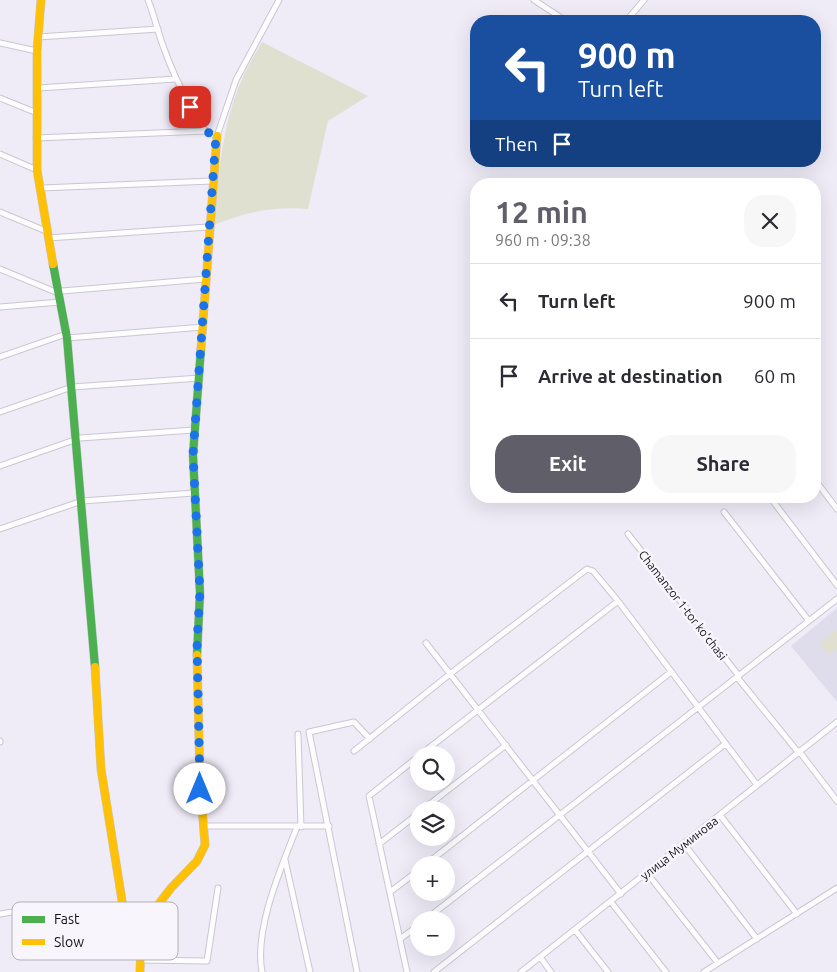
<!DOCTYPE html>
<html lang="en">
<head>
<meta charset="utf-8">
<style>
  body { margin:0; font-family:Ubuntu,sans-serif; background:#f7f7f7; color:#2b2b33; height:100vh; display:flex; flex-direction:column; font-size:19px; white-space:nowrap }
  * { box-sizing:border-box; margin:0 }
  p { font-size:16px; color:#7c7c81 }
  .icon { flex:none; width:28px; height:28px; fill:none; stroke:currentColor; stroke-width:2; stroke-linecap:round; stroke-linejoin:round }
  .map { position:relative; flex:1; overflow:hidden }
  .drawer { position:absolute; left:470px; top:178px; width:351px; height:325px; display:flex; flex-direction:column; background:#fff; border-radius:20px; box-shadow:0 5px 20px #0002 }
  .drawer>* { flex:none }
  .top-card { position:absolute; left:470px; top:15px; width:351px; height:152px; border-radius:20px; box-shadow:0 5px 20px #0002; background:#1a4fa0; color:#fff; overflow:hidden }
  .tools { position:absolute; left:410px; top:746px; display:grid; gap:10px }
  .tools a { display:grid; place-items:center; width:45px; height:45px; border-radius:50%; background:#fff; box-shadow:0 5px 20px #0002; font-size:25px }
  .pin { position:absolute; display:grid; place-items:center; width:42px; height:42px; color:#fff; margin:-21px; border-radius:10px; box-shadow:0 2px 8px #0006 }
  .me { position:absolute; width:55px; margin:-28px; rotate:0deg; stroke-linejoin:round; filter:drop-shadow(0 0 4px #0008) }
  .turn { display:flex; align-items:center; gap:18px; height:105px; padding:0 25px; font-size:22px }
  .turn .icon { width:65px; height:65px; stroke-width:2.5 }
  .turn b { display:block; font-size:35px; line-height:42px }
  .then { display:flex; align-items:center; height:48px; padding:0 25px; background:#0003; gap:10px; font-size:19px }
  .round { display:grid; place-items:center; flex:none; width:52px; height:52px; border-radius:20px; background:#f7f7f7 }
  .headline { display:flex; align-items:center; justify-content:space-between; height:85px; padding:0 25px }
  h1 { font-size:30px; font-weight:700; line-height:38px; color:#605e68 }
  .cta { display:flex; gap:10px; margin-top:auto; padding:10px 25px }
  .cta a { flex:1; height:58px; border-radius:20px; background:#605e68; color:#fff; font-size:20px; font-weight:700; line-height:58px; text-align:center }
  .cta a+a { background:#f7f7f7; color:#2b2b33 }
  ul { padding:0; list-style:none }
  li { display:flex; align-items:center; gap:15px; height:75px; padding:0 25px; border-top:1px solid #e1e1e2 }
  li div { flex:1 }
  li b { display:block; font-size:19px }
  li em { font-style:normal }
  .map>svg:first-child { display:block }
</style>
</head>
<body>
<div class="map">
<svg width="837" height="972" viewBox="0 0 837 972">
  <rect width="100%" height="100%" fill="#efecf8"/>
  <!-- industrial -->
  <path fill="#dfdcec" d="M837 608V702L791 646Z"/>
  <!-- green -->
  <path fill="#e0e0d1" d="M262 42 368 96 328 121 308 209C272 206 247 212 214 225 218 176 222 125 242 79 248 66 255 54 262 42Z
    M837 629V649L829 655 819 644Z"/>
  <g fill="none" stroke-linecap="round" stroke-linejoin="round">
    <!-- street casing -->
    <g stroke="#cac7d2" stroke-width="7">
      <path id="street" d="M148 0C155 17 158 34 165 51 175 80 189 105 205 131
        M534 0 566 21
        M626 21 644 0
        M38 37 158 29
        M0 43 37 51
        M38 88 176 79
        M0 98 37 113
        M36 138 205 131 217 136 236 80 279 0
        M0 154 37 170
        M41 188 212 181
        M0 212 46 231
        M48 238 208 227
        M0 269 58 293 62 291 205 279
        M0 307 60 302
        M67 338 203 327
        M0 357 66 334
        M0 412 72 387 200 378
        M0 466 80 438 194 430
        M815 480 837 509
        M769 496 837 585
        M724 512 809 621
        M0 529 82 501 194 493
        M628 534 739 676
        M426 643 621 894
        M737 677 798 752
        M298 734 301 827
        M0 742V741
        M354 751 450 674 587 569 593 571 618 601
        M799 751 837 801
        M420 755 618 601 757 785
        M422 810 506 745
        M720 815 797 914
        M205 826H329
        M379 844 419 813
        M684 844 757 939
        M285 860 310 972
        M425 865 671 672
        M647 873 718 963
        M390 892 419 870
        M611 902 666 972
        M0 914 38 908
        M425 920 837 599
        M575 930 608 972
        M400 939 419 925
        M540 957 551 972
        M140 960 207 961 218 888
        M262 972C254 929 281 868 297 827
        M357 972 309 732 354 722 370 739
        M407 972 369 796 419 756
        M434 972 725 744
        M521 972 837 722
        M704 972 837 888"/>
    </g>
    <!-- fast casing -->
    <g stroke="#cac7d2" stroke-width="9">
      <path id="fast" d="M53 264 67 338 95 667
        M197 655 200 593 193 455 201 348"/>
    </g>
    <!-- slow casing -->
    <g stroke="#cac7d2" stroke-width="9">
      <path id="slow" d="M41 0 37 51V170L53 264
        M201 348 217 136
        M95 667 101 769 128 938 141 941
        M140 972 141 941 151 914 171 888 197 861 205 845 200 782 197 655"/>
    </g>
    <!-- street -->
    <use href="#street" stroke="#fdfcfe" stroke-width="5"/>
    <!-- fast -->
    <use href="#fast" stroke="#4caf50" stroke-width="8"/>
    <!-- slow -->
    <use href="#slow" stroke="#ffc107" stroke-width="8"/>
  </g>
  <g fill="none" stroke-linecap="round" stroke-linejoin="round">
    <!-- route -->
    <path stroke="#1a73e8" stroke-width="9" stroke-dasharray="0 16.2" d="M190 107 205 131 216 136 193 454 200 592 197 642 200 789"/>
  </g>
  <g text-anchor="middle" dominant-baseline="central" stroke-width="5" stroke-linejoin="round" paint-order="stroke">
    <!-- street labels -->
    <g font-size="12" fill="#13111a" stroke="#f8f6fc">
      <text transform="translate(683 605) rotate(52)">Chamanzor 1-tor koʻchasi</text>
      <text transform="translate(679 848) rotate(-38)">улица Муминова</text>
    </g>
  </g>
  <!-- legend -->
  <rect x="12" y="902" width="166" height="58" rx="8" fill="#f8f6fc" stroke="#b3b1b8" stroke-width="1"/>
  <rect x="22" y="916" width="23" height="7" fill="#4caf50"/>
  <rect x="22" y="939" width="23" height="6" fill="#ffc107"/>
  <g font-size="14" fill="#13111a">
    <text x="54" y="924">Fast</text>
    <text x="54" y="947">Slow</text>
  </g>
</svg>
<div class="tools">
<a><svg class="icon" aria-label="search" viewBox="0 0 24 24"><circle cx="10" cy="10" r="6"/><path d="M15 15l6 6"/></svg></a>
<a><svg class="icon" aria-label="layers" viewBox="0 0 24 24"><path d="M12 4l9 5-9 5-9-5zM3 14l9 5 9-5"/></svg></a>
<a>+</a>
<a>−</a>
</div>
<div class="pin" style="left:190px;top:107px;background:#d93025"><svg class="icon" aria-label="arrive" viewBox="0 0 24 24"><path d="M6 21V4h12l-3 4 3 4H6"/></svg></div>
<svg class="me" style="left:200px;top:789px" viewBox="-20 -20 40 40"><circle r="19" fill="#fff"/><path d="M0-13L10 11 0 6-10 11z" fill="#1a73e8"/></svg>
<div class="top-card">
<div class="turn"><svg class="icon" aria-label="left" viewBox="0 0 24 24"><path d="M17 20v-9H6M10 6l-5 5 5 5"/></svg><div><b>900 m</b>Turn left</div></div>
<div class="then">Then<svg class="icon" aria-label="arrive" viewBox="0 0 24 24"><path d="M6 21V4h12l-3 4 3 4H6"/></svg></div>
</div>
<section class="drawer">
<div class="headline"><div><h1>12 min</h1><p>960 m · 09:38</p></div><a class="round"><svg class="icon" aria-label="close" viewBox="0 0 24 24"><path d="M6 6l12 12M18 6L6 18"/></svg></a></div>
<ul>
<li><svg class="icon" aria-label="left" viewBox="0 0 24 24"><path d="M17 20v-9H6M10 6l-5 5 5 5"/></svg><div><b>Turn left</b></div><em>900 m</em></li>
<li><svg class="icon" aria-label="arrive" viewBox="0 0 24 24"><path d="M6 21V4h12l-3 4 3 4H6"/></svg><div><b>Arrive at destination</b></div><em>60 m</em></li>
</ul>
<div class="cta"><a>Exit</a><a>Share</a></div>
</section>
</div>
</body>
</html>
